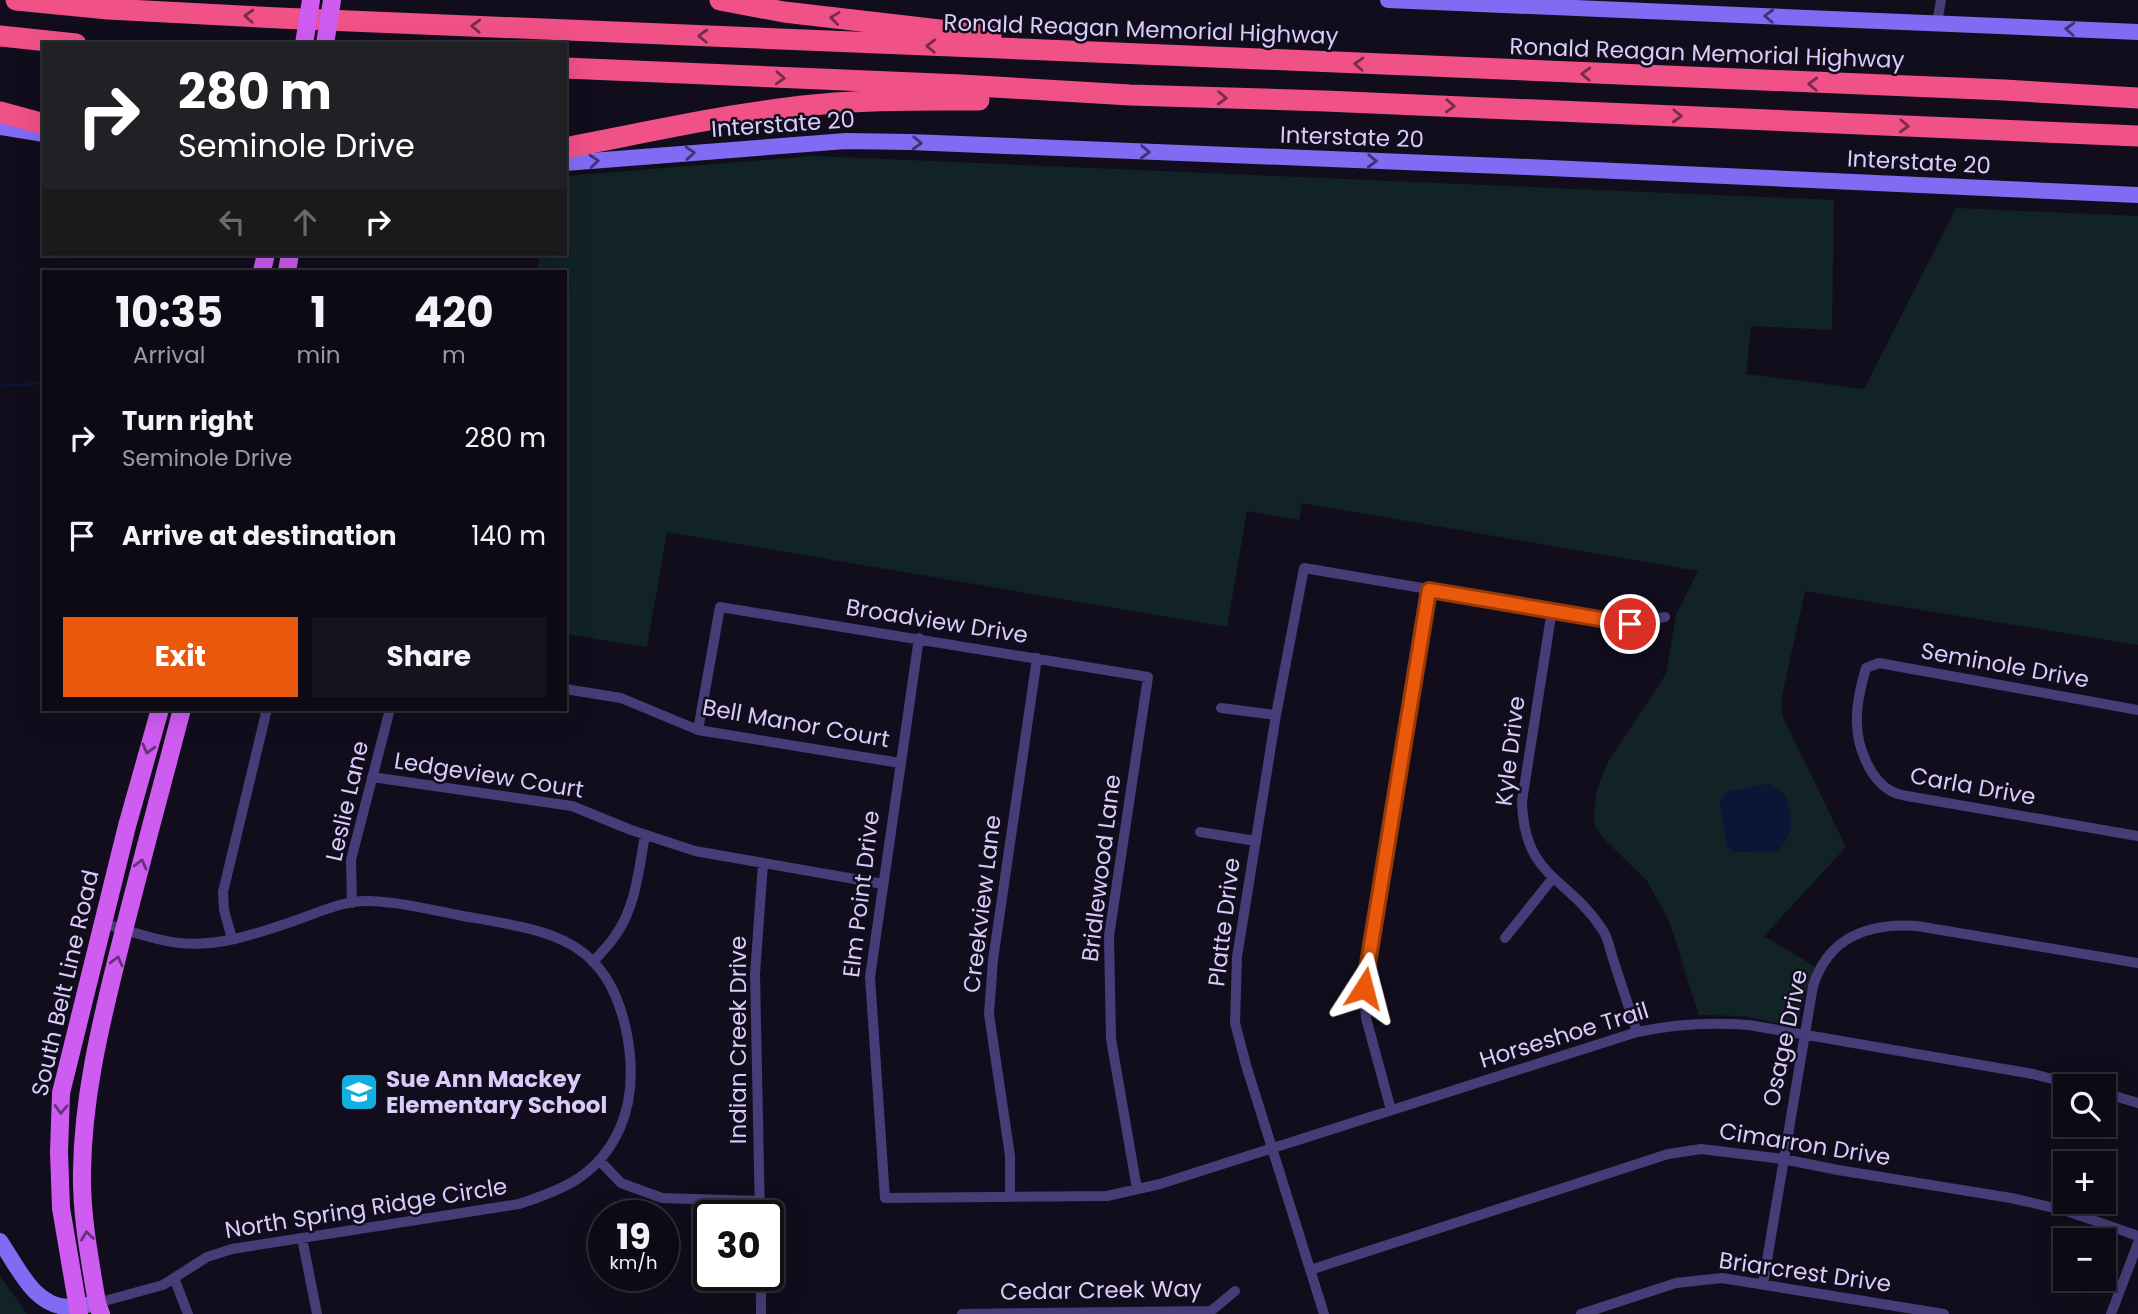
<!DOCTYPE html>
<html lang="en">
<head>
<meta charset="utf-8">
<style>
  body { margin:0; font-family:Poppins,sans-serif; background:#17131e; color:#f1f3f6; height:100vh; display:flex; flex-direction:column; font-size:26px; white-space:nowrap }
  * { box-sizing:border-box; margin:0 }
  p { font-size:23px; color:#9b9aa0 }
  .icon { flex:none; width:38px; height:38px; fill:none; stroke:currentColor; stroke-width:2; stroke-linecap:round; stroke-linejoin:round }
  .map { position:relative; flex:1; overflow:hidden }
  .panel { position:absolute; left:42px; top:270px; width:525px; height:441px; display:flex; flex-direction:column; background:#0e0a15; border-radius:0px; box-shadow:0 7px 28px #0002,0 0 0 2px #2e2b34 }
  .panel>* { flex:none }
  .hud { position:absolute; left:42px; top:42px; width:525px; height:214px; border-radius:0px; box-shadow:0 7px 28px #0002,0 0 0 2px #2e2b34; background:#202124; color:#fff; overflow:hidden }
  .controls { position:absolute; left:2053px; top:1074px; display:grid; gap:14px }
  .controls a { display:grid; place-items:center; width:63px; height:63px; border-radius:0px; background:#0e0a15; box-shadow:0 7px 28px #0002,0 0 0 2px #2e2b34; font-size:35px }
  .speed { position:absolute; left:588px; top:1200px; display:flex; gap:14px; font-size:35px; font-weight:700; text-align:center }
  .speed>* { display:grid; place-content:center; width:91px; height:91px; border-radius:50%; background:#0e0a15; box-shadow:0 7px 28px #0002,0 0 0 2px #2e2b34; line-height:1 }
  .speed small { font-size:18px; font-weight:400 }
  .speed .limit { border:4px solid #111; border-radius:10px; background:#fff; color:#111 }
  .pin { position:absolute; display:grid; place-items:center; width:60px; height:60px; color:#fff; margin:-30px; border:4px solid #fff; border-radius:50%; box-shadow:0 2px 7px #0007 }
  .me { position:absolute; width:77px; margin:-38px; rotate:9deg; stroke-linejoin:round; filter:drop-shadow(0 0 5px #0008) }
  .turn { display:flex; align-items:center; gap:24px; height:147px; padding:0 21px; font-size:32px }
  .turn .icon { width:91px; height:91px; stroke-width:2.5 }
  .turn b { display:block; font-size:49px; line-height:60px }
  .lanes { display:flex; align-items:center; height:66px; padding:0 21px; background:#0003; justify-content:center; gap:35px; direction:ltr }
  .lanes .off { opacity:.35 }
  .eta { display:flex; justify-content:space-evenly; align-items:center; height:119px; text-align:center }
  .eta b { font-size:42px; font-weight:700; line-height:49px }
  .button { display:flex; gap:14px; margin-top:auto; padding:14px 21px }
  .button a { flex:1; height:80px; border-radius:0px; background:#ea580c; color:#fff; font-size:28px; font-weight:700; line-height:80px; text-align:center }
  .button a+a { background:#17131e; color:#f1f3f6 }
  ul { padding:0; list-style:none }
  li { display:flex; align-items:center; gap:21px; height:98px; padding:0 21px }
  li div { flex:1 }
  li b { display:block; font-size:26px }
  li em { font-style:normal }
  .map>svg:first-child { display:block }
</style>
</head>
<body>
<div class="map">
<svg width="2138" height="1314" viewBox="0 0 2138 1314">
  <rect width="100%" height="100%" fill="#120d1c"/>
  <!-- green -->
  <path fill="#112325" d="M814 156 1834 200 1832 330 1751 326 1746 374 1864 389 1956 208 2138 216V645L1805 591 1781 701 1782 715 1846 847 1764 936 1816 967 1805 993 1798 1022 1791 1026 1744 1016 1699 1015 1669 921 1647 881 1605 840 1595 826 1594 811 1597 790 1608 762 1666 674 1676 615 1698 571 1302 503 1299 520 1247 511 1227 627 667 532 647 647 565 634V271H537L539 254H565V176Z
    M0 1276 27 1314H0Z"/>
  <!-- water -->
  <path fill="#0c1536" d="M1771 784C1796 797 1797 832 1778 851L1733 852 1727 847 1720 802 1726 791C1742 791 1755 785 1771 784Z"/>
  <g fill="none" stroke-linecap="round" stroke-linejoin="round">
    <!-- stream -->
    <path stroke="#0c1536" stroke-width="2.5" d="M0 386 44 383"/>
    <!-- street -->
    <path stroke="#463c77" stroke-width="10" d="M1937 23 1941 0
      M1552 610 1522 801C1524 879 1567 875 1602 929 1608 937 1610 950 1613 959 1621 983 1629 1007 1637 1032
      M919 638 870 977 885 1198 1107 1196 1160 1184 1637 1032C1675 1024 1711 1022 1749 1025L2033 1074 2084 1087
      M565 689 621 698 698 730 900 763
      M1221 708 1276 715
      M2138 710 1879 663 1866 668C1861 685 1856 705 1857 723 1857 746 1870 780 1891 791 1896 794 1902 795 1907 796L2138 836
      M698 730 720 607 1148 677 1109 936 1111 1039 1137 1189
      M372 777 572 806 631 830 695 851 883 884
      M1200 832 1256 841
      M352 903 351 860 390 709
      M1505 938 1553 878
      M232 939 224 910 223 892 267 709
      M593 962C601 953 609 945 615 936 636 907 639 868 645 835
      M2104 1093 2138 1103
      M1391 1110 1366 1018 1364 988 1429 590
      M599 1160 621 1183 662 1198 759 1201
      M1010 1197V1156L989 1014 993 960 1037 658
      M760 1216 755 974 763 864
      M302 1238 317 1314
      M1310 1270 1668 1154 1701 1149 1783 1159 1838 1170 2011 1198 2064 1210 2138 1236
      M761 1276V1314
      M174 1278 188 1314
      M1763 1284 1813 986C1829 936 1869 923 1917 926L2138 963
      M97 1303 163 1285 207 1257 232 1249 519 1204C565 1189 599 1175 620 1128 633 1098 633 1066 627 1034 607 936 549 931 463 916 432 910 401 902 369 901 342 900 313 915 288 923 253 935 216 947 179 943 154 940 127 930 102 923
      M962 1314 1211 1311 1235 1291
      M1324 1314 1246 1065 1235 1023 1237 957 1276 715 1304 568 1552 610 1614 623 1630 624 1665 617
      M1581 1314 1676 1283 1722 1278 1944 1314
      M2111 1314 2138 1243"/>
    <!-- secondary -->
    <path stroke="#826bf3" stroke-width="16" d="M1388 0 2138 32
      M0 127 44 134
      M565 163 846 141 910 142 1528 167 2138 195
      M0 1241C18 1267 34 1307 69 1307 79 1307 88 1305 97 1303"/>
    <!-- primary -->
    <path stroke="#cf5cf1" stroke-width="18" d="M262 271 266 254
      M287 271 290 254
      M79 1314 61 1208 59 1152 61 1093 127 826 160 709
      M101 1314 97 1303C90 1260 81 1215 82 1171 83 1099 99 1031 116 962 137 877 160 793 182 709"/>
    <!-- highway -->
    <path stroke="#f05187" stroke-width="21" d="M16 0 108 9 279 18 2004 90 2138 98
      M720 0 784 12 991 36
      M0 36 76 44
      M565 68 961 85 1130 95 1325 101 2138 136
      M0 112 44 124
      M565 148C654 131 744 110 835 103 883 99 931 100 979 100"/>
    <!-- primary-bridge -->
    <path stroke="#cf5cf1" stroke-width="18" d="M304 44 311 0
      M325 44 332 0"/>
  </g>
  <!-- one-way arrows -->
  <defs><path id="oneway-chevron" d="M-2-3.5L2.5 0L-2 3.5" fill="none" stroke-width="1.6" stroke-linecap="round" stroke-linejoin="round" transform="scale(1.75)"/></defs>
  <g stroke="#762c4c">
    <use href="#oneway-chevron" transform="translate(249 16) rotate(-177)"/>
    <use href="#oneway-chevron" transform="translate(835 18) rotate(-173)"/>
    <use href="#oneway-chevron" transform="translate(476 26) rotate(-178)"/>
    <use href="#oneway-chevron" transform="translate(703 36) rotate(-178)"/>
    <use href="#oneway-chevron" transform="translate(931 46) rotate(-178)"/>
    <use href="#oneway-chevron" transform="translate(1359 64) rotate(-177)"/>
    <use href="#oneway-chevron" transform="translate(1586 74) rotate(-178)"/>
    <use href="#oneway-chevron" transform="translate(780 78) rotate(3)"/>
    <use href="#oneway-chevron" transform="translate(1813 84) rotate(-178)"/>
    <use href="#oneway-chevron" transform="translate(1222 98) rotate(2)"/>
    <use href="#oneway-chevron" transform="translate(1450 106) rotate(2)"/>
    <use href="#oneway-chevron" transform="translate(1677 116) rotate(2)"/>
    <use href="#oneway-chevron" transform="translate(1904 126) rotate(2)"/>
  </g>
  <g stroke="#3f3372">
    <use href="#oneway-chevron" transform="translate(1769 16) rotate(-178)"/>
    <use href="#oneway-chevron" transform="translate(2070 29) rotate(-177)"/>
    <use href="#oneway-chevron" transform="translate(917 143) rotate(2)"/>
    <use href="#oneway-chevron" transform="translate(1145 152) rotate(2)"/>
    <use href="#oneway-chevron" transform="translate(690 153) rotate(-4)"/>
    <use href="#oneway-chevron" transform="translate(594 161) rotate(-5)"/>
    <use href="#oneway-chevron" transform="translate(1372 161) rotate(2)"/>
  </g>
  <g stroke="#67317c">
    <use href="#oneway-chevron" transform="translate(148 749) rotate(105)"/>
    <use href="#oneway-chevron" transform="translate(141 864) rotate(-75)"/>
    <use href="#oneway-chevron" transform="translate(117 961) rotate(-76)"/>
    <use href="#oneway-chevron" transform="translate(61 1109) rotate(92)"/>
    <use href="#oneway-chevron" transform="translate(87 1236) rotate(-98)"/>
  </g>
  <g fill="none" stroke-linecap="round" stroke-linejoin="round">
    <!-- route casing -->
    <g stroke="#983908" stroke-width="18">
      <path id="route" d="M1364 988 1429 590 1630 624"/>
    </g>
    <!-- route -->
    <use href="#route" stroke="#ea580c" stroke-width="12"/>
  </g>
  <!-- icons -->
  <defs>
    <g id="school-square" transform="scale(2.0125)"><rect x="-9" y="-9" width="18" height="18" rx="4" fill="#13aee0" stroke="#120d1c"/><path d="M0-5L7-2L0 1L-7-2ZM-4 1L0 2.5L4 1V4Q0 6-4 4Z" fill="#fff"/></g>
  </defs>
  <g fill-rule="evenodd">
    <use href="#school-square" x="359" y="1092"/>
  </g>
  <g text-anchor="middle" dominant-baseline="central" stroke-width="5" stroke-linejoin="round" paint-order="stroke">
    <!-- street labels -->
    <g font-size="23" fill="#d8ccfb" stroke="#120d1c">
      <text transform="translate(1141 29) rotate(2)">Ronald Reagan Memorial Highway</text>
      <text transform="translate(1707 53) rotate(2)">Ronald Reagan Memorial Highway</text>
      <text transform="translate(783 124) rotate(-4)">Interstate 20</text>
      <text transform="translate(1352 137) rotate(2)">Interstate 20</text>
      <text transform="translate(1919 162) rotate(3)">Interstate 20</text>
      <text transform="translate(937 621) rotate(9)">Broadview Drive</text>
      <text transform="translate(2005 665) rotate(10)">Seminole Drive</text>
      <text transform="translate(796 723) rotate(10)">Bell Manor Court</text>
      <text transform="translate(1510 751) rotate(-83)">Kyle Drive</text>
      <text transform="translate(489 775) rotate(9)">Ledgeview Court</text>
      <text transform="translate(1973 786) rotate(10)">Carla Drive</text>
      <text transform="translate(347 801) rotate(-77)">Leslie Lane</text>
      <text transform="translate(1101 868) rotate(-83)">Bridlewood Lane</text>
      <text transform="translate(861 894) rotate(-83)">Elm Point Drive</text>
      <text transform="translate(982 904) rotate(-83)">Creekview Lane</text>
      <text transform="translate(1224 922) rotate(-83)">Platte Drive</text>
      <text transform="translate(65 983) rotate(-77)">South Belt Line Road</text>
      <text transform="translate(1564 1035) rotate(-17)">Horseshoe Trail</text>
      <text transform="translate(1785 1038) rotate(-78)">Osage Drive</text>
      <text transform="translate(738 1040) rotate(-90)">Indian Creek Drive</text>
      <text transform="translate(1805 1144) rotate(9)">Cimarron Drive</text>
      <text transform="translate(366 1208) rotate(-9)">North Spring Ridge Circle</text>
      <text transform="translate(1805 1272) rotate(8)">Briarcrest Drive</text>
      <text transform="translate(1101 1290) rotate(-1)">Cedar Creek Way</text>
    </g>
    <!-- poi labels -->
    <g font-size="23" font-weight="bold" fill="#d8ccfb" stroke="#120d1c" text-anchor="start">
      <text x="386" y="1079">Sue Ann Mackey<tspan x="386" dy="26">Elementary School</tspan></text>
    </g>
  </g>
</svg>
<div class="controls">
<a><svg class="icon" aria-label="search" viewBox="0 0 24 24"><circle cx="10" cy="10" r="6"/><path d="M15 15l6 6"/></svg></a>
<a>+</a>
<a>−</a>
</div>
<div class="speed"><div>19<small>km/h</small></div><div class="limit">30</div></div>
<div class="pin" style="left:1630px;top:624px;background:#d93025"><svg class="icon" aria-label="arrive" viewBox="0 0 24 24"><path d="M6 21V4h12l-3 4 3 4H6"/></svg></div>
<svg class="me" style="left:1364px;top:988px" viewBox="-20 -20 40 40"><path d="M0-17L14 15 0 8-14 15z" fill="#ea580c" stroke="#fff" stroke-width="4"/></svg>
<div class="hud">
<div class="turn"><svg class="icon" aria-label="right" viewBox="0 0 24 24"><path d="M7 20v-9h11M14 6l5 5-5 5"/></svg><div><b>280 m</b>Seminole Drive</div></div>
<div class="lanes"><svg class="icon off" aria-label="left" viewBox="0 0 24 24"><path d="M17 20v-9H6M10 6l-5 5 5 5"/></svg><svg class="icon off" aria-label="ahead" viewBox="0 0 24 24"><path d="M12 20V5M6 11l6-6 6 6"/></svg><svg class="icon" aria-label="right" viewBox="0 0 24 24"><path d="M7 20v-9h11M14 6l5 5-5 5"/></svg></div>
</div>
<section class="panel">
<div class="eta">
<div><b>10:35</b><p>Arrival</p></div>
<div><b>1</b><p>min</p></div>
<div><b>420</b><p>m</p></div>
</div>
<ul>
<li><svg class="icon" aria-label="right" viewBox="0 0 24 24"><path d="M7 20v-9h11M14 6l5 5-5 5"/></svg><div><b>Turn right</b><p>Seminole Drive</p></div><em>280 m</em></li>
<li><svg class="icon" aria-label="arrive" viewBox="0 0 24 24"><path d="M6 21V4h12l-3 4 3 4H6"/></svg><div><b>Arrive at destination</b></div><em>140 m</em></li>
</ul>
<div class="button"><a>Exit</a><a>Share</a></div>
</section>
</div>
</body>
</html>
